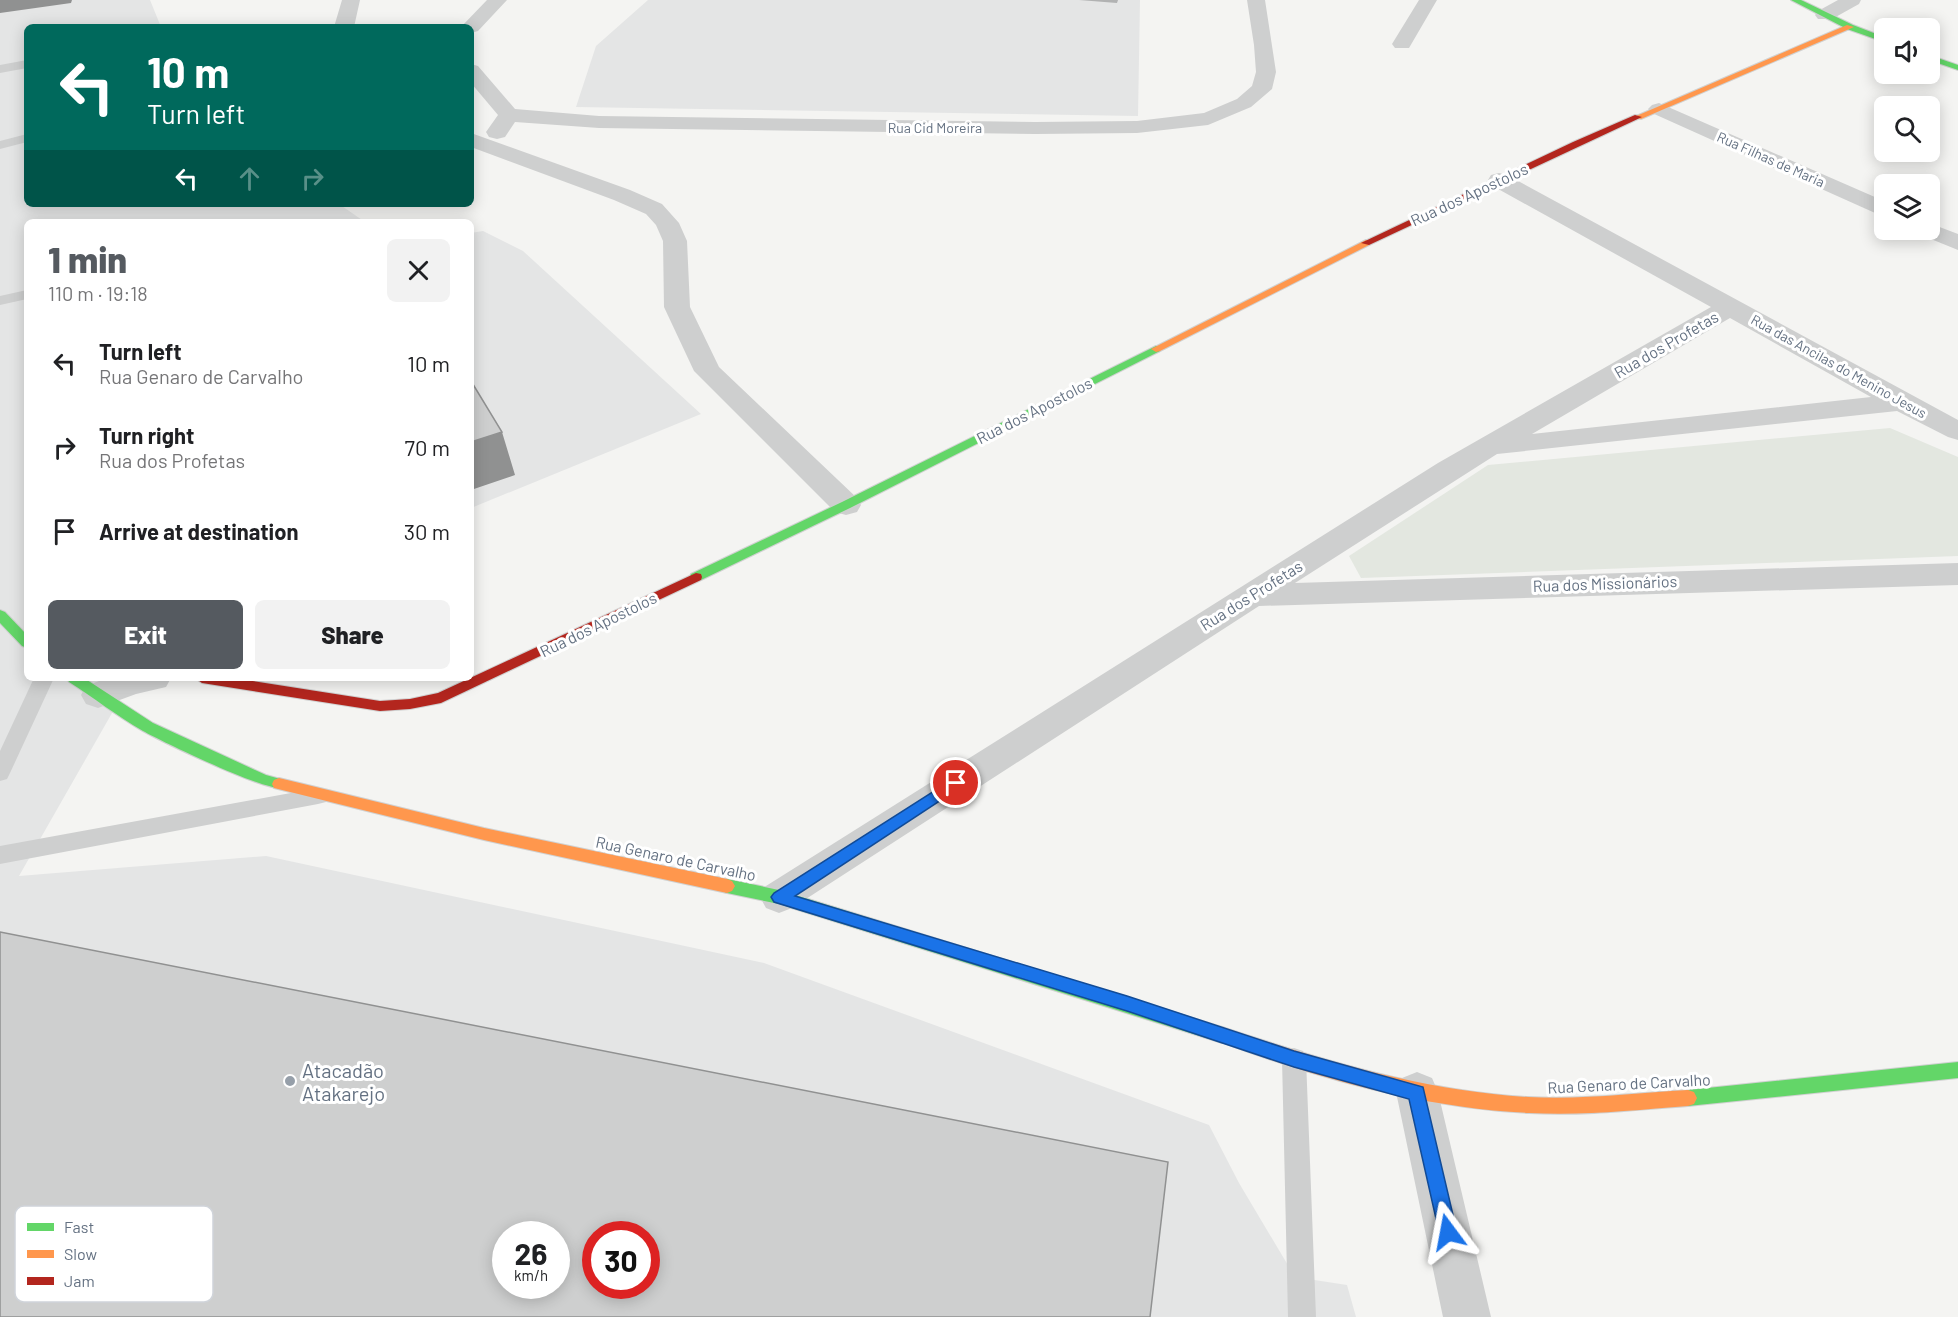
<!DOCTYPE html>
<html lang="en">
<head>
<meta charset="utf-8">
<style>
  body { margin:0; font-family:Barlow,sans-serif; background:#f2f2f2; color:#202124; height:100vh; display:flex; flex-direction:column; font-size:22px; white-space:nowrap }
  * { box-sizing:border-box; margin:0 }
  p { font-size:20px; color:#757577 }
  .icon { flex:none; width:33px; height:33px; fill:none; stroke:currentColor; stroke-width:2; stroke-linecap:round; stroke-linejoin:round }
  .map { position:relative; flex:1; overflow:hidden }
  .sheet { position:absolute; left:24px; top:219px; width:450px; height:462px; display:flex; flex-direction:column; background:#fff; border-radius:9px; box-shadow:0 3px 15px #0003 }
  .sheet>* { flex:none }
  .banner { position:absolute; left:24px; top:24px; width:450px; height:183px; border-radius:9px; box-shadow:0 3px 15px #0003; background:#00695c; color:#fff; overflow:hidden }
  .tools { position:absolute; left:1874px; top:18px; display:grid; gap:12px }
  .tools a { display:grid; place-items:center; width:66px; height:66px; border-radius:9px; background:#fff; box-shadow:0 3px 15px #0003; font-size:30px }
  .speed { position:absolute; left:492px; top:1221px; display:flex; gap:12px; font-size:30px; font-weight:700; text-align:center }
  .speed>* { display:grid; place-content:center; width:78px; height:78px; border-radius:50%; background:#fff; box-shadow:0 3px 15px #0003; line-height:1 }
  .speed small { font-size:15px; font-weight:400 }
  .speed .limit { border:9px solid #d22; background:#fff; color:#111 }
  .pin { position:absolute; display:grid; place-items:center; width:51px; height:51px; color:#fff; margin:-26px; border:3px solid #fff; border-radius:50%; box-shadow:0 2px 6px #0007 }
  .me { position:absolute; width:66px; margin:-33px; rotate:347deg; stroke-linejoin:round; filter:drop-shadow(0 0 4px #0008) }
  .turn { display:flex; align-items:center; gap:21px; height:126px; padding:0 24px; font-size:27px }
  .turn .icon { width:78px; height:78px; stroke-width:2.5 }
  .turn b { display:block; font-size:42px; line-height:51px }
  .lanes { display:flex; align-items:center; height:57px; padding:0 24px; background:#0003; justify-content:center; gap:30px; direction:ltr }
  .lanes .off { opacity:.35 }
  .round { display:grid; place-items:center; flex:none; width:63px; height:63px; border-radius:9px; background:#f2f2f2 }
  .headline { display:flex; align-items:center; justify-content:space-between; height:102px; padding:0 24px }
  h1 { font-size:36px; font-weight:800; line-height:45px; color:#555a60 }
  .cta { display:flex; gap:12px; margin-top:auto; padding:12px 24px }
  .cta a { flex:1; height:69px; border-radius:9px; background:#555a60; color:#fff; font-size:24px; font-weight:800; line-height:69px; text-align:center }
  .cta a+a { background:#f2f2f2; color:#202124 }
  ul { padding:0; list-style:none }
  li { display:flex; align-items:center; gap:18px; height:84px; padding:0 24px }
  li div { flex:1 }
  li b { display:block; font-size:22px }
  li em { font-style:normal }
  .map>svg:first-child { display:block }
</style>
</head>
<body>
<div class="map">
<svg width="1958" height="1317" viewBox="0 0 1958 1317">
  <rect width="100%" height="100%" fill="#f4f4f2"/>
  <!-- built -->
  <path fill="#e4e5e5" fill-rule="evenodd" d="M0 0H150L161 27H27V204H339L365 222H27V678H132L19 876 266 856 764 963 1209 1125 1239 1183 1295 1277 1347 1285 1356 1317H0ZM506 1234H556V1286H506ZM596 1234H646V1286H596Z
    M648 0H1140L1138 116 576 107 596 46Z
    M483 231 523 251 701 414 471 508V233Z"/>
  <!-- green -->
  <path fill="#e3e7e0" d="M1890 428 1958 457V556L1361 578 1349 556 1488 465Z"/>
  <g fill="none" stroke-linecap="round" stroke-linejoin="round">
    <!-- fast casing -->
    <g stroke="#d0d1d1" stroke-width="2">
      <path id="fast" d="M1791 0H1801L1853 25 1884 37V42L1847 29Z
        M1929 55 1958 65V70L1929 60Z
        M1156 346 1160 347V351L850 508 701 580H691L690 577 691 574 842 502Z
        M0 610 5 612 27 635V648L22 646 0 623Z
        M67 678H84L153 723 266 775 284 780 286 784 284 788C268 793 163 742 143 731 117 716 94 698 69 682Z
        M727 879 779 890 1222 1027 1228 1030 1230 1035 1228 1040 1222 1043 779 904 727 893 722 891 719 886 722 881Z
        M1958 1062V1078L1688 1106 1682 1104 1679 1098 1682 1092 1688 1090Z"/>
    </g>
    <!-- slow casing -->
    <g stroke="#d0d1d1" stroke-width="2">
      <path id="slow" d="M1847 25 1854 27 1641 119 1634 117Z
        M1366 240 1371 243 1369 245 1160 351 1156 352 1151 349Z
        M279 778 484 828 727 879 732 881 735 886 732 891 727 893 484 840 274 788 272 784 274 780Z
        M1222 1027C1322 1060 1423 1091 1528 1097 1582 1100 1635 1093 1688 1090L1694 1092 1697 1098 1694 1104 1688 1106C1635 1110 1583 1116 1529 1113 1423 1108 1315 1078 1216 1040L1214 1035 1216 1030Z"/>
    </g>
    <!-- jam casing -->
    <g stroke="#d0d1d1" stroke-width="2">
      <path id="jam" d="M1635 115 1642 117 1369 245 1361 243 1573 142Z
        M696 573 701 574 702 577 701 580 441 703 410 709 380 711 202 683 195 678H234L380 701 410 699 438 693Z"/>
    </g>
    <!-- lane -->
    <path fill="#cecfcf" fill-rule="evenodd" d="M27 60V68L0 73V65Z
      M27 134V142L0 149V141Z
      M27 290V299L0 305V296Z
      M34 678H54L10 773 7 779 0 781V751Z
      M318 788 326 790 329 796 326 802 318 804 0 864V846Z
      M1294 1048 1303 1051 1306 1059 1316 1317H1288L1282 1059 1285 1051Z"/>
    <!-- street -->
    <path fill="#cecfcf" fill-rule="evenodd" d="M342 0H360L354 27H334Z
      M487 0H507L478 31 471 33V27H461Z
      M1247 0H1265L1276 72 1272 89 1251 107 1208 125 1137 133 1035 134 599 128 515 122 505 137 497 139 489 137 486 132 498 115 471 83V64L478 66 515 109 599 116 1035 122 1137 121 1204 113 1237 99 1252 86 1256 72 1254 45Z
      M1419 0H1437L1409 48H1395L1392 44Z
      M1838 0H1861L1859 4 1832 19H1818L1815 15 1818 11Z
      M1659 103 1884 201V217L1652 113 1648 109 1652 105Z
      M471 133 630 190 662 204 679 223 687 241 690 307 719 367 857 498 861 505 857 512 846 515 835 512 694 371 664 307 663 241 656 225 646 214 614 200 471 147Z
      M1499 173 1507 175 1958 420V440L1948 437 1897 411 1497 454 1295 583 1958 563V585L1259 606 792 908 779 913 766 908 760 897 766 886 1438 463 1711 307 1491 185 1488 180 1491 175ZM1730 318 1871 397 1532 434Z
      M1929 223 1958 234V250L1921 235 1917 230H1929Z
      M107 678H171L166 687 136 694 98 708 86 704 81 695 86 686Z
      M1417 1072 1432 1078 1438 1092 1491 1317H1443L1396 1092 1402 1078Z"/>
    <!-- fast -->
    <use href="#fast" fill="#63d668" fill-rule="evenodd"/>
    <!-- slow -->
    <use href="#slow" fill="#ff974d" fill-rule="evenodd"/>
    <!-- jam -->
    <use href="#jam" fill="#b3261e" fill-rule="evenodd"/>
  </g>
  <!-- wall -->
  <path fill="#b1b2b2" d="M1079 0H1118L1117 3Z"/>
  <!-- shaded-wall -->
  <path fill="#909191" d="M0 0H72L71 3 0 13Z
    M502 432 515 475 471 490V442Z"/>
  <!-- building -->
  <path fill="#cecfcf" stroke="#909191" stroke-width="1.5" fill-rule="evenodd" d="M471 381 502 432 471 442Z
    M0 932 1168 1162 1150 1317H0ZM506 1234H556V1286H506ZM596 1234H646V1286H596Z"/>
  <!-- route -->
  <path fill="#1a73e8" stroke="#114b97" stroke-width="1.5" d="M956 777 961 779 964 783 961 787 795 896 1127 996 1294 1051 1423 1087 1457 1232 1455 1239 1448 1242 1441 1239 1439 1232 1409 1099 1294 1067 1127 1011 774 902 771 897 774 893Z"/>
  <!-- markers -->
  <circle fill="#969fa9" stroke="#fff" stroke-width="2" cx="290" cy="1081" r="6"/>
  <g text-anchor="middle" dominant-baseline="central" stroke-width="6" stroke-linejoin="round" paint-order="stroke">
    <!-- far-street labels -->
    <g font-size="14" fill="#647182" stroke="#fff">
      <text x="935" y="127">Rua Cid Moreira</text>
      <text transform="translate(1771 159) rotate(24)">Rua Filhas de Maria</text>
      <text transform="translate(1839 366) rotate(29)">Rua das Ancilas do Menino Jesus</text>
    </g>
    <!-- street labels -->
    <g font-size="16" fill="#647182" stroke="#fff">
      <text transform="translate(1469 194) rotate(-25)">Rua dos Apostolos</text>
      <text transform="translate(1666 344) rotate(-30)">Rua dos Profetas</text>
      <text transform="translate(1034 410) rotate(-27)">Rua dos Apostolos</text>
      <text transform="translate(1605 583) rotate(-2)">Rua dos Missionários</text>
      <text transform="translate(1251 595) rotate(-32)">Rua dos Profetas</text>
      <text transform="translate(598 624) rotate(-26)">Rua dos Apostolos</text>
      <text transform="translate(676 858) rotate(12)">Rua Genaro de Carvalho</text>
      <text transform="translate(1629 1083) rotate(-3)">Rua Genaro de Carvalho</text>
    </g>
    <!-- near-poi labels -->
    <g font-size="20" fill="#647182" stroke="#fff" text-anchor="start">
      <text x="302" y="1070">Atacadão<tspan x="302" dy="23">Atakarejo</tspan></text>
    </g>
  </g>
  <!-- legend -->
  <rect x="15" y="1206" width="198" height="96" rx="9" fill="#fff" stroke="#d0d4da" stroke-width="1.5"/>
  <rect x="27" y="1223" width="27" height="8" fill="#63d668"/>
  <rect x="27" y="1250" width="27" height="8" fill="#ff974d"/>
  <rect x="27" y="1277" width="27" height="8" fill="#b3261e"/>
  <g font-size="16" fill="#647182">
    <text x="64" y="1233">Fast</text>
    <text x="64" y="1260">Slow</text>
    <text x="64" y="1287">Jam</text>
  </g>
</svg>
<div class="tools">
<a><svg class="icon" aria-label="sound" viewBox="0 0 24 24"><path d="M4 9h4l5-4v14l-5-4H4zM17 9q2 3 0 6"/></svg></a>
<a><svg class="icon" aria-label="search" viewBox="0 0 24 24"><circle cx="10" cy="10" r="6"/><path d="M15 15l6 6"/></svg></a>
<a><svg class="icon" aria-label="layers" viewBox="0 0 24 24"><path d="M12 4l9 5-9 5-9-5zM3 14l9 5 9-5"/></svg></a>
</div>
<div class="speed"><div>26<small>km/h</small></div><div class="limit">30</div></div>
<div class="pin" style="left:956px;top:783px;background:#d93025"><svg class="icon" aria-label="arrive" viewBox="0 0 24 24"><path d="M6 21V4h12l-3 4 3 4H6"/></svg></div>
<svg class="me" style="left:1448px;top:1232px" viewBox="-20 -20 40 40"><path d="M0-17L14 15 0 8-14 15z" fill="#1a73e8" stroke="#fff" stroke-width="4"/></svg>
<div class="banner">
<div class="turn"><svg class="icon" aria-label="left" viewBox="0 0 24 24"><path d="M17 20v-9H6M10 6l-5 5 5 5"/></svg><div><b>10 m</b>Turn left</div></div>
<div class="lanes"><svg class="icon" aria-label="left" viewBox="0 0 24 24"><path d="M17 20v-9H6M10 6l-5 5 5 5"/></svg><svg class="icon off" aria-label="ahead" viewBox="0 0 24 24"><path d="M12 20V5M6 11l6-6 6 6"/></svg><svg class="icon off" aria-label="right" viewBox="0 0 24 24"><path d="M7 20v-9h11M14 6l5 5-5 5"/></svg></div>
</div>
<section class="sheet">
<div class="headline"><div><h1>1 min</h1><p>110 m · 19:18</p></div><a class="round"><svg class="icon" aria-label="close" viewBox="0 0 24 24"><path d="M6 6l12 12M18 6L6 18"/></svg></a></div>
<ul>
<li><svg class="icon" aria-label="left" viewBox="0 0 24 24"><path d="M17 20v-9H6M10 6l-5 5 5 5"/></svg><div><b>Turn left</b><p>Rua Genaro de Carvalho</p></div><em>10 m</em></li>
<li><svg class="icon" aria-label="right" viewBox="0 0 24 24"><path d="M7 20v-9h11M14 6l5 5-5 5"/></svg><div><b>Turn right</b><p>Rua dos Profetas</p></div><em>70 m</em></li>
<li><svg class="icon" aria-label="arrive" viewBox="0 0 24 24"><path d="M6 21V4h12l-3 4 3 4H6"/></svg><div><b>Arrive at destination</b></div><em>30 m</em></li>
</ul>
<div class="cta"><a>Exit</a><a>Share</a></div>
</section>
</div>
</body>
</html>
